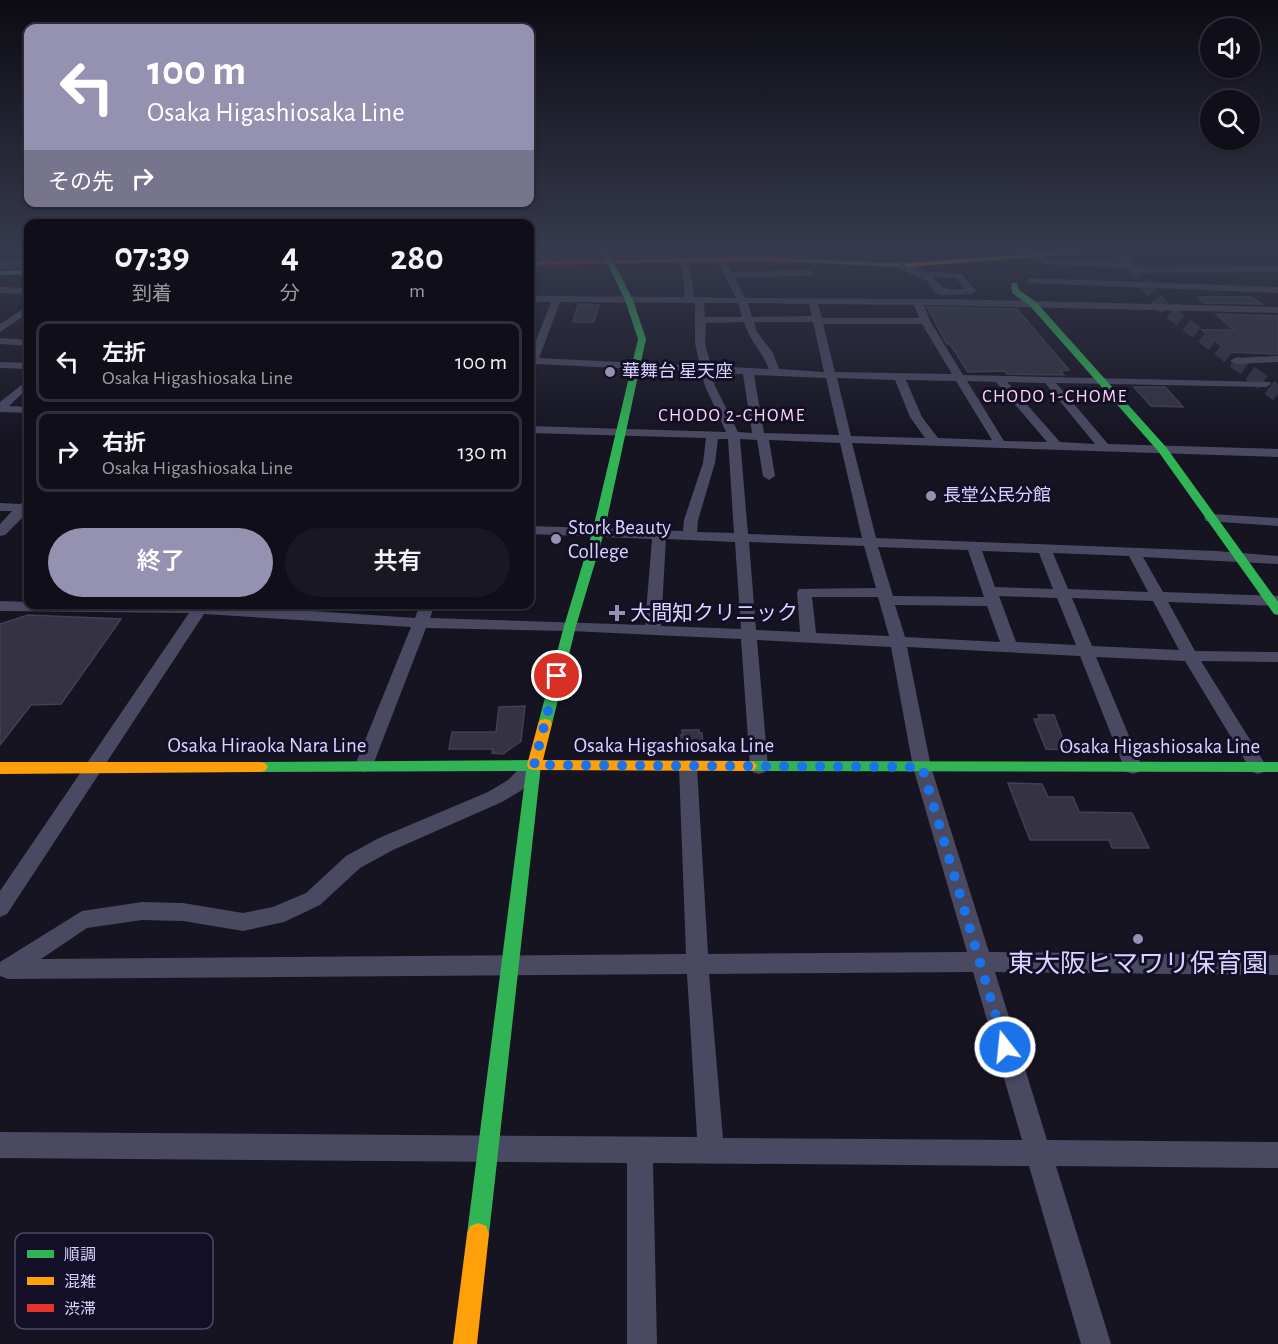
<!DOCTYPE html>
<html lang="ja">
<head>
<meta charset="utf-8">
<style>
  body { margin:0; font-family:"Alegreya Sans","Noto Sans JP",sans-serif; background:#191822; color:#f1f3f6; height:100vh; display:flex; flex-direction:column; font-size:22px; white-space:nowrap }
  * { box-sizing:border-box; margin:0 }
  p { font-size:20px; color:#9c9ca2 }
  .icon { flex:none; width:33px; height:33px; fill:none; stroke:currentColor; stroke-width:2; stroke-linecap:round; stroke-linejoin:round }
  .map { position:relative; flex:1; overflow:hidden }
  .details { position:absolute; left:24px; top:219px; width:510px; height:390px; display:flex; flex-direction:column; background:#100f19; border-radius:12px; box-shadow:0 2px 4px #0004,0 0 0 2px #302f38 }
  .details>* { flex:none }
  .hud { position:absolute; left:24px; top:24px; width:510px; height:183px; border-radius:12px; box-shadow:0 2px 4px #0004,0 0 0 2px #302f38; background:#9591b1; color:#fff; overflow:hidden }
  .buttons { position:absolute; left:1200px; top:18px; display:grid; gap:12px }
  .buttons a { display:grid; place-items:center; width:60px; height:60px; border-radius:50%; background:#100f19; box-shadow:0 2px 4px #0004,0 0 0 2px #302f38; font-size:30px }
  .pin { position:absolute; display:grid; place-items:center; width:51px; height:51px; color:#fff; margin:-26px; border:3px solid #fff; border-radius:50%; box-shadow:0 2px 6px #0007 }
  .me { position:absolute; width:66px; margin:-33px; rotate:344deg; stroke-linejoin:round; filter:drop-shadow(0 0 4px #0008) }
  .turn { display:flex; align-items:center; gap:21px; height:126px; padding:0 24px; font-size:27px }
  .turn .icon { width:78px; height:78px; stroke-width:2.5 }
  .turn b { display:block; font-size:42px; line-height:51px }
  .then { display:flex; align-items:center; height:57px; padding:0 24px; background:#0003; gap:12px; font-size:22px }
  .eta { display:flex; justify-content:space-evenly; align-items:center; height:102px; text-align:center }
  .eta b { font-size:36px; font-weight:600; line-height:42px }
  .cta { display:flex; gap:12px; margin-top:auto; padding:12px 24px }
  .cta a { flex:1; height:69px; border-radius:36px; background:#9591b1; color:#fff; font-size:24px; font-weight:600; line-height:69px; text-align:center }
  .cta a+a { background:#191822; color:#f1f3f6 }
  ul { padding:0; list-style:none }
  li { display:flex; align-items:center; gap:18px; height:81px; margin:0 12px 9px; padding:0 12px; border:3px solid #302f38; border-radius:12px }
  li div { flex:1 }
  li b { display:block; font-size:22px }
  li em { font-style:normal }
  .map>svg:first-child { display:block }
</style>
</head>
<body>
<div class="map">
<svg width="1278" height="1344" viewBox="0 0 1278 1344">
  <rect width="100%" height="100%" fill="#161421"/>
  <!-- building -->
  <path fill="#343243" stroke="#433f54" stroke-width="1.5" d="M1200 297H1251L1262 304 1204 303 1198 298Z
    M578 304 599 305 594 322H573Z
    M927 307 1017 309 1069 370 1060 371 1064 375 1007 374 1005 371 968 372 950 344H947L944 339Z
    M1216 314 1278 316V354L1229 352 1202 330H1234Z
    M1134 387H1165L1183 407 1151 406Z
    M28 615 121 619 61 704 31 705 0 745V624Z
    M525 706 521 741 503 754 492 753 493 749H449L452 732H496L499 707Z
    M1038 715H1054L1067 750 1046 749 1034 719H1040Z
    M682 730H699V733H702L704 751H677L676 735H682Z
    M1008 783 1042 784 1048 797H1073L1079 812 1132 813 1149 848H1112L1109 840H1030Z"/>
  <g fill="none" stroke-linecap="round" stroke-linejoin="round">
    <!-- secondary-tunnel-far1 -->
    <path stroke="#333142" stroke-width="13" stroke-dasharray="13 7" stroke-linecap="butt" d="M1120 251 1162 306 1252 375"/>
    <!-- secondary-tunnel -->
    <path stroke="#333142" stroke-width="16" stroke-dasharray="16 8" stroke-linecap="butt" d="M1250 373 1278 394"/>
    <!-- street -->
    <path fill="#4a4962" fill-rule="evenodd" d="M1038 255 1046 259 1130 262 1134 265 1130 268 1045 264 1035 260V256Z
      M720 256 723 257 731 272 811 270 815 273 811 276 734 277 745 298 941 299 1278 307V313L924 305 930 321 963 375 1270 382 1271 384 1266 387 1056 383 1108 444 1278 449V457L852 443 876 538 1216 551 1278 556V564L1143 557 1163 592 1278 596V606L1168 602 1195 651 1278 652V662L1201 661 1267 767 1264 772 1258 774 1252 772 1185 661 1096 657 1142 767 1139 772 1133 774 1127 772 1124 767 1080 656 907 647 931 767 989 952 1278 955V975L995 972 1047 1140 1278 1142V1168L1056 1166 1111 1344H1081L1029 1166 653 1163 657 1344H627V1163L0 1158V1132L697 1137 687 974 8 979 0 976V962L82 911 142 902 183 903 243 913 273 907 306 893 346 856 379 838 488 792 508 780 527 761 533 759 539 761 542 766 522 790 502 802 393 850 360 868 320 905 284 922 243 931 183 921 142 920 87 928 41 959 686 954 679 767 682 762 688 760 694 762 697 767 708 954 967 952 913 767 891 647 757 640 768 767 765 772 759 774 753 772 750 767 741 639 570 631 426 628 373 765 370 770 364 772 358 770 355 765 411 627 204 614 7 914 0 917V891L189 613 0 611V601L28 602V604H210L415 618 420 604H435L430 618 645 625 652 539 530 534V526L683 531 684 520 703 463 706 438 530 433V426L726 432 705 386 701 372 537 364 534 370 530 371V356L551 302H530V296L685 297 684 278 678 260 682 257 686 260 692 278 694 297 736 298 716 259ZM560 302 695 303V343L700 366 539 358ZM704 303H738L742 317H705ZM748 303 809 304 812 316 752 317ZM818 304 914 305 919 318H822ZM744 322C749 340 762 351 769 369L711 366 705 343 706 323ZM754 322H813L824 372 779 369 773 353 757 332ZM823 324H922L952 374 835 372ZM712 373 743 374 752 433 738 432 715 386ZM754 375 826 378 839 435 764 433ZM837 378 895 380 910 417 925 438 851 436ZM906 380 956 381 992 440 938 438 922 417ZM967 381 996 382 1047 442 1004 441ZM1007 382 1045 383 1095 444 1060 442ZM718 439H728L734 533 697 532 698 520 715 463ZM740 439 757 440 763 476 769 480 775 476 769 440 840 443 862 538 748 534ZM666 539 735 542 741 629 661 626ZM749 542 864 546 876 588 799 589 797 592 800 632 756 630ZM878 547 968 550 984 597 893 596ZM982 551 1039 553 1053 589 995 587ZM1053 553 1129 556 1148 592 1068 589ZM999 596 1057 598 1076 645 1016 642ZM812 597H878L889 636 816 633ZM1072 598 1153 601 1179 650 1092 646ZM895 605 987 606 1000 642 905 637ZM973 972 1022 1140 723 1138 709 974Z
      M0 260H28V265L0 266Z
      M898 262 910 263 926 272 962 274 976 291 971 294 941 295 934 292 927 281 895 267V263ZM933 277 956 278 965 289C948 290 943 291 933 277Z
      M1278 266V272L1133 273 1129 270 1133 267Z
      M1031 278 1278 287V293L1028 283V279Z
      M0 287 28 288V294L0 293Z
      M28 306V313L0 332V324Z
      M0 338 28 340V346L0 344Z
      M1278 356V362L1235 364 1230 361 1235 358Z
      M0 362 28 363V369L0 368Z
      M28 380V388L9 406 28 407V413L0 412V402Z
      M28 499V512L5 535 0 536V524L12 511H0V503L20 504Z
      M1211 514 1278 518V526L1206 521 1204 518 1206 515Z"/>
    <!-- fast -->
    <path fill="#30b455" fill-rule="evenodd" d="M601 251H608L633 300 646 339 604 533 576 626 552 724 550 728H540L538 724 564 626 592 533 638 339 625 300Z
      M799 259 898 263 901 265 898 267 797 262Z
      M28 270V274L0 275V271Z
      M1011 283H1017L1019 290 1036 302 1166 447 1278 602V615L1274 614 1158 451 1030 306 1012 293Z
      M534 760 539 761 541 765 489 1234 486 1242 478 1245 470 1242 467 1234 526 771 260 772 255 771 252 767 255 763 260 762Z
      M749 761 1278 762V772L749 771 744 770 741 766 744 762Z"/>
    <!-- slow -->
    <path fill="#ff9f0a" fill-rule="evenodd" d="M1074 251H1111L907 267 904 265 907 263Z
      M545 719 550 720 552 724 543 760 749 761 754 762 757 766 754 770 749 771 534 770 529 769 527 765 538 724 540 720Z
      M0 762H260L265 763 268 767 265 771 260 772 0 774Z
      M478 1223 486 1226 489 1234 477 1344H453L467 1234 470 1226Z"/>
    <!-- jam -->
    <path fill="#e5322d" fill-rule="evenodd" d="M761 257 799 259 802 261 799 263 761 261 530 265V261Z"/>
    <!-- rail -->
    <path stroke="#43596b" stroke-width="2" stroke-dasharray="5 4.5" stroke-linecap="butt" d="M530 258 951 251
      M0 267H28"/>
  </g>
  <!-- sky -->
  <linearGradient id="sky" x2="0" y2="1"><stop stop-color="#0c0b12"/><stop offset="0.57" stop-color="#363a4e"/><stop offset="1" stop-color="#363a4e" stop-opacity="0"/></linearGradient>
  <rect width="1278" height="439" fill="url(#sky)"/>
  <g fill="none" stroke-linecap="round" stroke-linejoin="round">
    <!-- route -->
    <path stroke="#1a73e8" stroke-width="10" stroke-dasharray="0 18" d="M557 676 534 765 922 767 1005 1047"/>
  </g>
  <!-- markers -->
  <g fill="#9591b1" stroke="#130f26" stroke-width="2">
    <circle cx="610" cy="372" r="6"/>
    <circle cx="931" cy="496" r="6"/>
    <circle cx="556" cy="539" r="6"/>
    <path d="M614 604h6v6h6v6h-6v6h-6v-6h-6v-6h6z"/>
    <circle cx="1138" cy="939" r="6"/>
  </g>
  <g text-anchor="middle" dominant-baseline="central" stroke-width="6" stroke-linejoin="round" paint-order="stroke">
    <!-- far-poi labels -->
    <g font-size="18" fill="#d9d4ff" stroke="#130f26" text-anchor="start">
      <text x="622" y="372">華舞台 星天座</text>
      <text x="943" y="496">長堂公民分館</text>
    </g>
    <!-- far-neighbourhood labels -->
    <g font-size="18" letter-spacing="1.5" fill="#ffd6f0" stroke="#130f26">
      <text x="1055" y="397">CHODO 1-CHOME</text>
      <text x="732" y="416">CHODO 2-CHOME</text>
    </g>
    <!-- poi labels -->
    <g font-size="21" fill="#d9d4ff" stroke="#130f26" text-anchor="start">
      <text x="568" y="527">Stork Beauty<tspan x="568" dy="24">College</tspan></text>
      <text x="630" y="613">大間知クリニック</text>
    </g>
    <!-- street labels -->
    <g font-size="21" fill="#d9d4ff" stroke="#130f26">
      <text x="267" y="745">Osaka Hiraoka Nara Line</text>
      <text x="674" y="745">Osaka Higashiosaka Line</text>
      <text x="1160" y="746">Osaka Higashiosaka Line</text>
    </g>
    <!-- near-poi labels -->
    <g font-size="26" fill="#d9d4ff" stroke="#130f26">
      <text x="1138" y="964">東大阪ヒマワリ保育園</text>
    </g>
  </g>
  <!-- legend -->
  <rect x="15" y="1233" width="198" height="96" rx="9" fill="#130f26" stroke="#4e4a67" stroke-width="1.5"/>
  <rect x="27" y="1250" width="27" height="8" fill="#30b455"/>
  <rect x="27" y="1277" width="27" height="8" fill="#ff9f0a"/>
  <rect x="27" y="1304" width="27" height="8" fill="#e5322d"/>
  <g font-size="16" fill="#d9d4ff">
    <text x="64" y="1260">順調</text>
    <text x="64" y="1287">混雑</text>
    <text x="64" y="1314">渋滞</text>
  </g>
</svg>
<div class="buttons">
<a><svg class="icon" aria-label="sound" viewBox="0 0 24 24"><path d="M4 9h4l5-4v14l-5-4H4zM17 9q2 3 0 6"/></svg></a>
<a><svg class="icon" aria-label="search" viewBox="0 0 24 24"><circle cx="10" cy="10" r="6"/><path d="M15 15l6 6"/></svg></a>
</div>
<div class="pin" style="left:557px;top:676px;background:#d93025"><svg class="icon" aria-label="arrive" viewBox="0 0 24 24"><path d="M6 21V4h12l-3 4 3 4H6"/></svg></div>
<svg class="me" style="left:1005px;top:1047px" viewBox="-20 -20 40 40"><circle r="17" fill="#1a73e8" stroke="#fff" stroke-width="3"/><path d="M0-11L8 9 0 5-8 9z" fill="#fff"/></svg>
<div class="hud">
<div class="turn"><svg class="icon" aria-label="left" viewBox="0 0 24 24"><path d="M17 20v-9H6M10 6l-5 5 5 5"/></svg><div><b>100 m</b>Osaka Higashiosaka Line</div></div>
<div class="then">その先<svg class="icon" aria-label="right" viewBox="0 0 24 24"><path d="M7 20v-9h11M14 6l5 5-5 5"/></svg></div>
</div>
<section class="details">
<div class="eta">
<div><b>07:39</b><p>到着</p></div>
<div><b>4</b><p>分</p></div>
<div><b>280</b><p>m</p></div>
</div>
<ul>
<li><svg class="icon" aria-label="left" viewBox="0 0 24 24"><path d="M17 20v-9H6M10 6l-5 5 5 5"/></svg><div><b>左折</b><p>Osaka Higashiosaka Line</p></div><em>100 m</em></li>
<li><svg class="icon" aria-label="right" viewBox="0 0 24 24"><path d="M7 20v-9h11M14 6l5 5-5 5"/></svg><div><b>右折</b><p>Osaka Higashiosaka Line</p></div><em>130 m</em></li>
</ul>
<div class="cta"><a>終了</a><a>共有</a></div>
</section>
</div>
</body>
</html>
